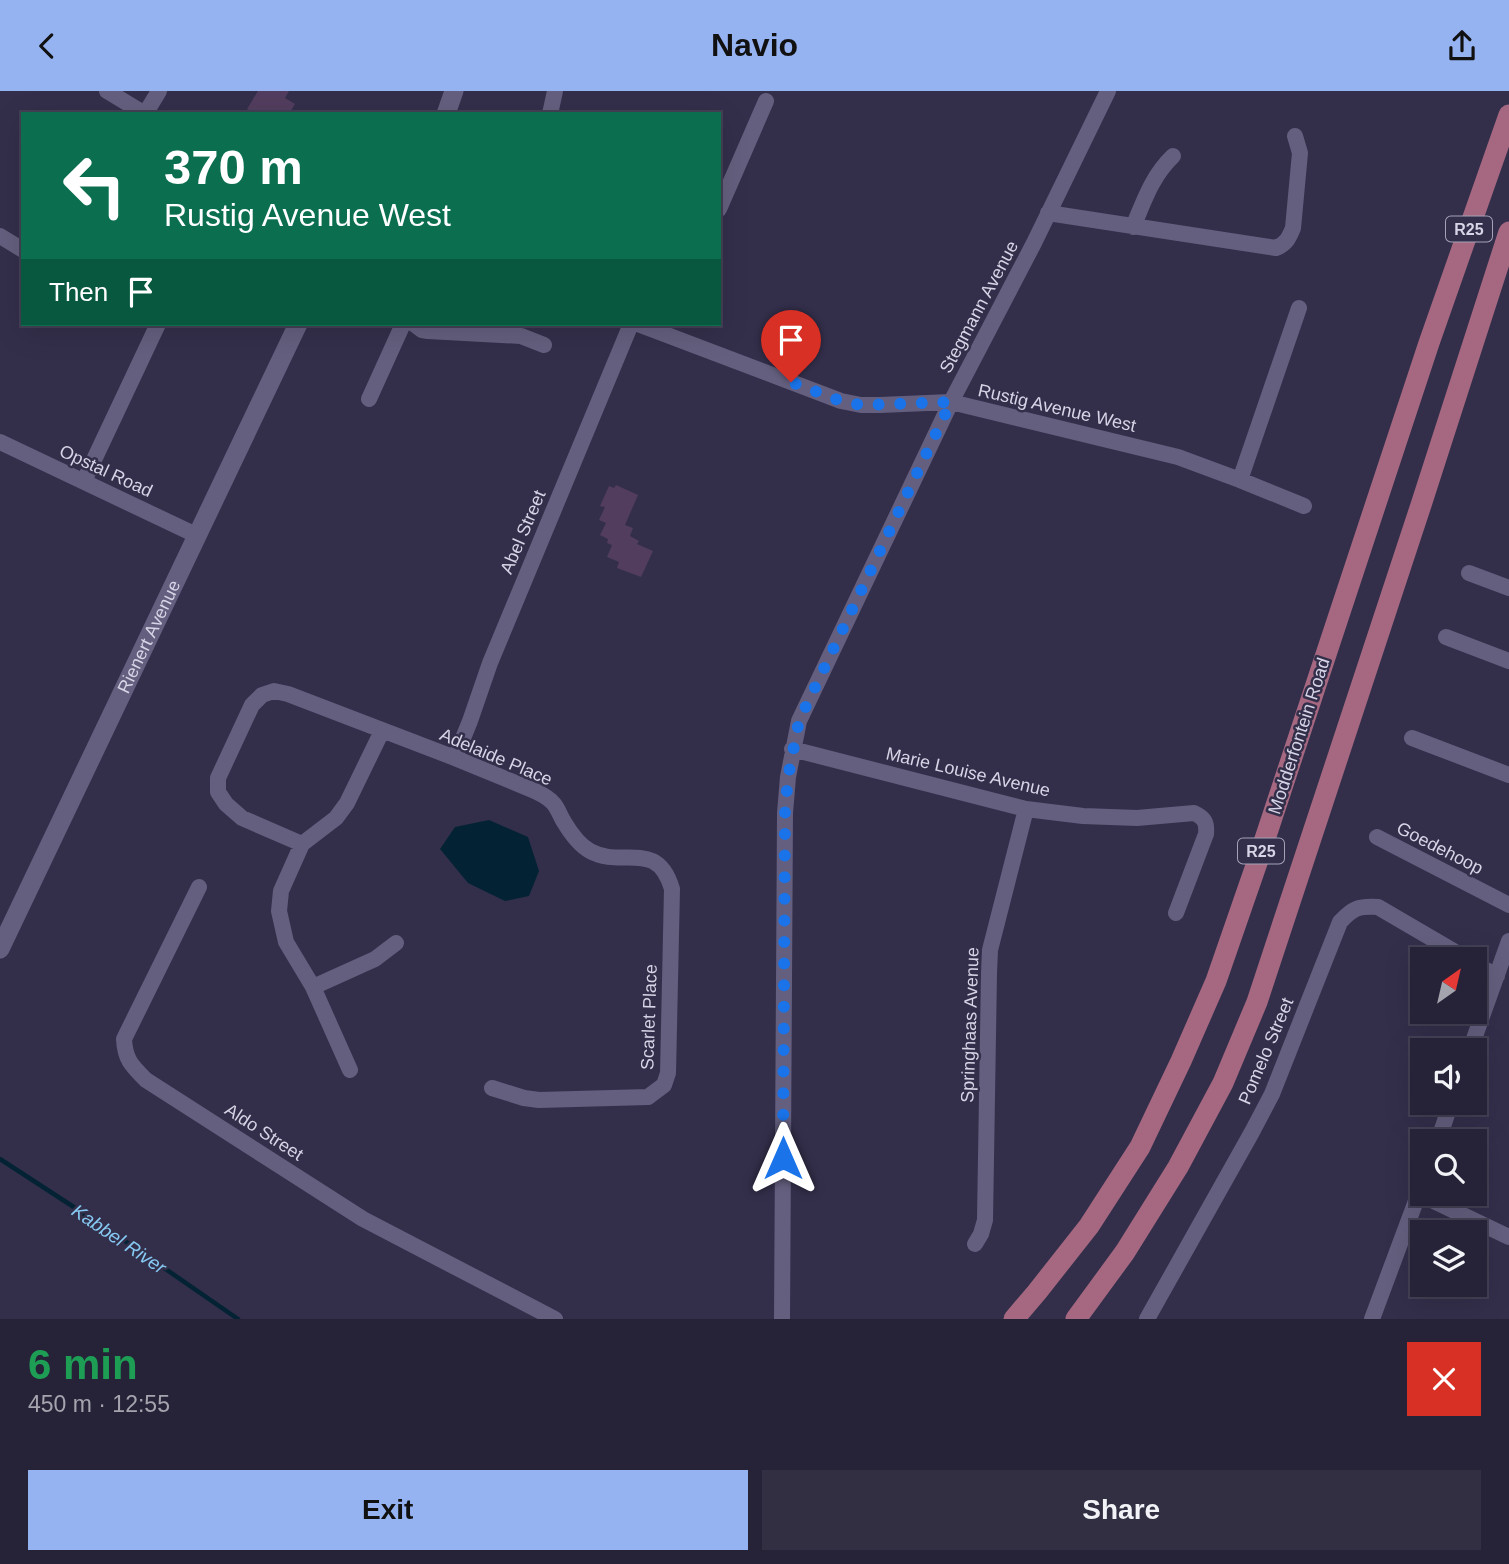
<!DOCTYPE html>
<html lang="en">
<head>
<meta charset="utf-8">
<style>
  body { margin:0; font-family:Helvetica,sans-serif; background:#322f43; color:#f1f3f6; height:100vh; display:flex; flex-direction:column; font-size:26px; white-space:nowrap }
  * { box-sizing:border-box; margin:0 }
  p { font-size:23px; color:#a4a4ae }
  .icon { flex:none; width:38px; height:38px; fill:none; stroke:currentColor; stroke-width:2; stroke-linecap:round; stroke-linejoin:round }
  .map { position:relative; height:1228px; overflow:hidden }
  .details { display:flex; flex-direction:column; background:#262338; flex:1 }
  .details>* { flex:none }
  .guide { position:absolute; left:21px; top:21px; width:700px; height:214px; border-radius:0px; box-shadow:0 7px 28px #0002,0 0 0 2px #424053; background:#0b6e4f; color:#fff; overflow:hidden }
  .needle { width:46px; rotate:34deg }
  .tools { position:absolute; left:1410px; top:856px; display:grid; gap:14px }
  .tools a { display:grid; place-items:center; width:77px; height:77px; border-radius:0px; background:#262338; box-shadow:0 7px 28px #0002,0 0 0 2px #424053; font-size:35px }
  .pin { position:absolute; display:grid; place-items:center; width:60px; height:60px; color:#fff; margin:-72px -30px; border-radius:50% 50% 50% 0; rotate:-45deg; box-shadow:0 0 7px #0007 }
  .pin .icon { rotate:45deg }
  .me { position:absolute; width:77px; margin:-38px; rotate:0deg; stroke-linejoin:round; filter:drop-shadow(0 0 5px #0008) }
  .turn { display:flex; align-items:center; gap:24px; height:147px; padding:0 28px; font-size:32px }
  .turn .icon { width:91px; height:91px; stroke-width:2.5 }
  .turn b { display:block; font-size:49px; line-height:60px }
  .then { display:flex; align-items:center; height:66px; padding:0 28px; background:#0003; gap:14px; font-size:26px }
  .round { display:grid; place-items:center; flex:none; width:74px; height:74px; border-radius:0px; background:#322f43 }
  .headline { display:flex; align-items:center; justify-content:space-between; height:119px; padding:0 28px }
  h1 { font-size:42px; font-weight:600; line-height:52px; color:#1e9e55 }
  .primary-button { display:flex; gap:14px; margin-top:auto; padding:14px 28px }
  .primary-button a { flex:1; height:80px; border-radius:0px; background:#95b2f1; color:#111; font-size:28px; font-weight:600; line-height:80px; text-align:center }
  .primary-button a+a { background:#322f43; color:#f1f3f6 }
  header { display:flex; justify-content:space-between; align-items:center; height:91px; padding:0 28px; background:#95b2f1; color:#111; font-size:32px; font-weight:600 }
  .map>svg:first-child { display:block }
</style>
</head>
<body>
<header><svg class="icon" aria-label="back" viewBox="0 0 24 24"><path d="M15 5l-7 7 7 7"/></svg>Navio<svg class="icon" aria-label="share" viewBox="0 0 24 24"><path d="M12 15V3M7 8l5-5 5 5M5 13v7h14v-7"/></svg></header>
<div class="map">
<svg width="1509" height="1228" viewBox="0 0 1509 1228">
  <rect width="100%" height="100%" fill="#332f4b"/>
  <!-- water -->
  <path fill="#032334" d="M489 729 528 746 539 780 529 805 505 810 468 792 440 758 455 736Z"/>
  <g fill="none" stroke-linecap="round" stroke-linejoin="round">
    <!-- stream -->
    <path stroke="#032334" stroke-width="4.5" d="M0 1068 109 1139 238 1228"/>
  </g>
  <!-- building -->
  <path fill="#523d5e" d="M258 0H289L285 7 295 13 289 23H247L249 19 247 18Z
    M616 394 638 404 625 434 633 437 630 445 639 450 637 453 653 460 641 486 617 477 619 471 607 466 612 454 607 452 608 448 600 444 606 432 599 429 605 416 600 415 609 395 614 397Z"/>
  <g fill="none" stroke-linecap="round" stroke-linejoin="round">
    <!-- minor -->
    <path stroke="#645f7e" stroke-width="16" d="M107 0 145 23
      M145 23 159 0
      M550 23 555 0
      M719 118 766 10
      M1048 122 1276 157C1286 153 1289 147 1293 137L1300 62 1295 45
      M1133 136C1144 110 1152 85 1173 65
      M0 145 23 159
      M414 233 422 239 428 240 521 245 544 254
      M638 233 841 310 861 314H880L951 311 1178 366 1240 389 1304 415
      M369 308 403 233
      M0 351 196 444
      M1240 389 1299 217
      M84 390 158 233
      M1469 482 1509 497
      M1446 546 1509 570
      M382 640 347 712 336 727 302 753 242 727 226 713 218 701V687L252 614 262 604 274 600 288 603 455 667 535 700C541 703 548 706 553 712 558 717 560 725 564 731 570 741 579 754 590 760 622 778 657 747 672 798L668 982 664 994 648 1006 539 1009 524 1007 492 997
      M1412 647 1509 684
      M792 658 1026 718 1083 725 1137 727 1194 722C1205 727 1207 732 1206 743L1176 822
      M455 667 470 630 490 572 631 233
      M1377 746 1509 814
      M302 753 281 800 279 820 286 851 313 896 350 979
      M199 796 124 948C125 969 132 975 146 989L363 1128 555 1228
      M1475 873 1497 885
      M313 896 375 868 396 852
      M1470 959 1509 850
      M1438 1050 1451 1012
      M1419 1103 1509 1146
      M975 1153 981 1143 985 1129 989 882 990 859 1026 718
      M782 1228 785 722 788 686 799 630 951 311 1034 152 1108 0
      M1147 1228 1252 1041 1272 1003 1340 831C1353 817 1358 815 1378 816L1467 868
      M1372 1228 1423 1091"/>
    <!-- tertiary -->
    <g stroke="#645f7e" stroke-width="19">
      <path d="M446 23 454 0"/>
      <path id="s1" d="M0 858 298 233"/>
    </g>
    <!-- primary -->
    <path stroke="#a56880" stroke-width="21" d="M1014 1228 1037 1201 1089 1135 1140 1056 1181 970 1216 890 1259 766 1429 252 1509 24
      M1076 1228 1125 1161 1178 1076 1223 992 1257 911 1421 414 1509 141"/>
  </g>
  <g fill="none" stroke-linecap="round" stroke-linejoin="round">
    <!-- route -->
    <path stroke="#1a73e8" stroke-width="12" stroke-dasharray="0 21.6" d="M783 1067 785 722 788 686 799 630 951 311 861 314 841 310 791 291"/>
  </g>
  <g text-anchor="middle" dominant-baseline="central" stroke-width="5" stroke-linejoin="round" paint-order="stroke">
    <!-- shield labels -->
    <g fill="#332f4b" stroke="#a5a2b8" stroke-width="2">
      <rect x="1446" y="125.5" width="46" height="25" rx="5"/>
      <rect x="1238" y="747.5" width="46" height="25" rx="5"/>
    </g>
    <g font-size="16" font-weight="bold" fill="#d6d4e6">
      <text x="1469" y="138">R25</text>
      <text x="1261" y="760">R25</text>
    </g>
    <!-- street labels -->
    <g font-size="18" fill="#d6d4e6" stroke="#332f4b">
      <text transform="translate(979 216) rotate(-62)">Stegmann Avenue</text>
      <text transform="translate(1057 317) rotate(13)">Rustig Avenue West</text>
      <text transform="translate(106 380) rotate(25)">Opstal Road</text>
      <text transform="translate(523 441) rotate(-67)">Abel Street</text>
      <text stroke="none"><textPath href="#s1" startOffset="346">Rienert Avenue</textPath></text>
      <text transform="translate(1299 645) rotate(-72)">Modderfontein Road</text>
      <text transform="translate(496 666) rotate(23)">Adelaide Place</text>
      <text transform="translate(968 681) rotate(13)">Marie Louise Avenue</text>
      <text transform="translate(1440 757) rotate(27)">Goedehoop</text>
      <text transform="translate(649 926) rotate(-88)">Scarlet Place</text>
      <text transform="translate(970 934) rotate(-88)">Springhaas Avenue</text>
      <text transform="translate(1266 960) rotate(-67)">Pomelo Street</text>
      <text transform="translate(264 1041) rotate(33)">Aldo Street</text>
    </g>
    <!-- water labels -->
    <g font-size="19" font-style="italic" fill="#86c9f3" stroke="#332f4b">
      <text transform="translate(119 1148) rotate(34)">Kabbel River</text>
    </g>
  </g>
</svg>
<div class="tools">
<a><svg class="needle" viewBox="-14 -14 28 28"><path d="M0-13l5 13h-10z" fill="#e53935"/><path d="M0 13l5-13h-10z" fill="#a4a4ae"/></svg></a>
<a><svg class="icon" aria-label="sound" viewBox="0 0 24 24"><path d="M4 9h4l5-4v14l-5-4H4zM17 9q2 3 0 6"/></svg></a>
<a><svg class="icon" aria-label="search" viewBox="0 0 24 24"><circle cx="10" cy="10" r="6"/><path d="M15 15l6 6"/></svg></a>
<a><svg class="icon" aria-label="layers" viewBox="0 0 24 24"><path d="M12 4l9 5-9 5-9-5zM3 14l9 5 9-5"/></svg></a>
</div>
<div class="pin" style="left:791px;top:291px;background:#d93025"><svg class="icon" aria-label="arrive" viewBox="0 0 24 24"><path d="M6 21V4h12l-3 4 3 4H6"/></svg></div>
<svg class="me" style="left:783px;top:1067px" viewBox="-20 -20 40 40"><path d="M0-17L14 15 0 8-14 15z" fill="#1a73e8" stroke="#fff" stroke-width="4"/></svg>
<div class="guide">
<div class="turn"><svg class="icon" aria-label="left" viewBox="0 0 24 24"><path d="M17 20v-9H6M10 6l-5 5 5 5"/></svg><div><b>370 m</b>Rustig Avenue West</div></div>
<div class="then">Then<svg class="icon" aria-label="arrive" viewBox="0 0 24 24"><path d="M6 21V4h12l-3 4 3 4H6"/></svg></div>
</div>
</div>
<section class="details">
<div class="headline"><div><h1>6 min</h1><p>450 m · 12:55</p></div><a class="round" style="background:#d93025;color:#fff"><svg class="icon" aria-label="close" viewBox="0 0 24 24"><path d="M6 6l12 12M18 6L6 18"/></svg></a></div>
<div class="primary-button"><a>Exit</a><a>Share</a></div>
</section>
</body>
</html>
